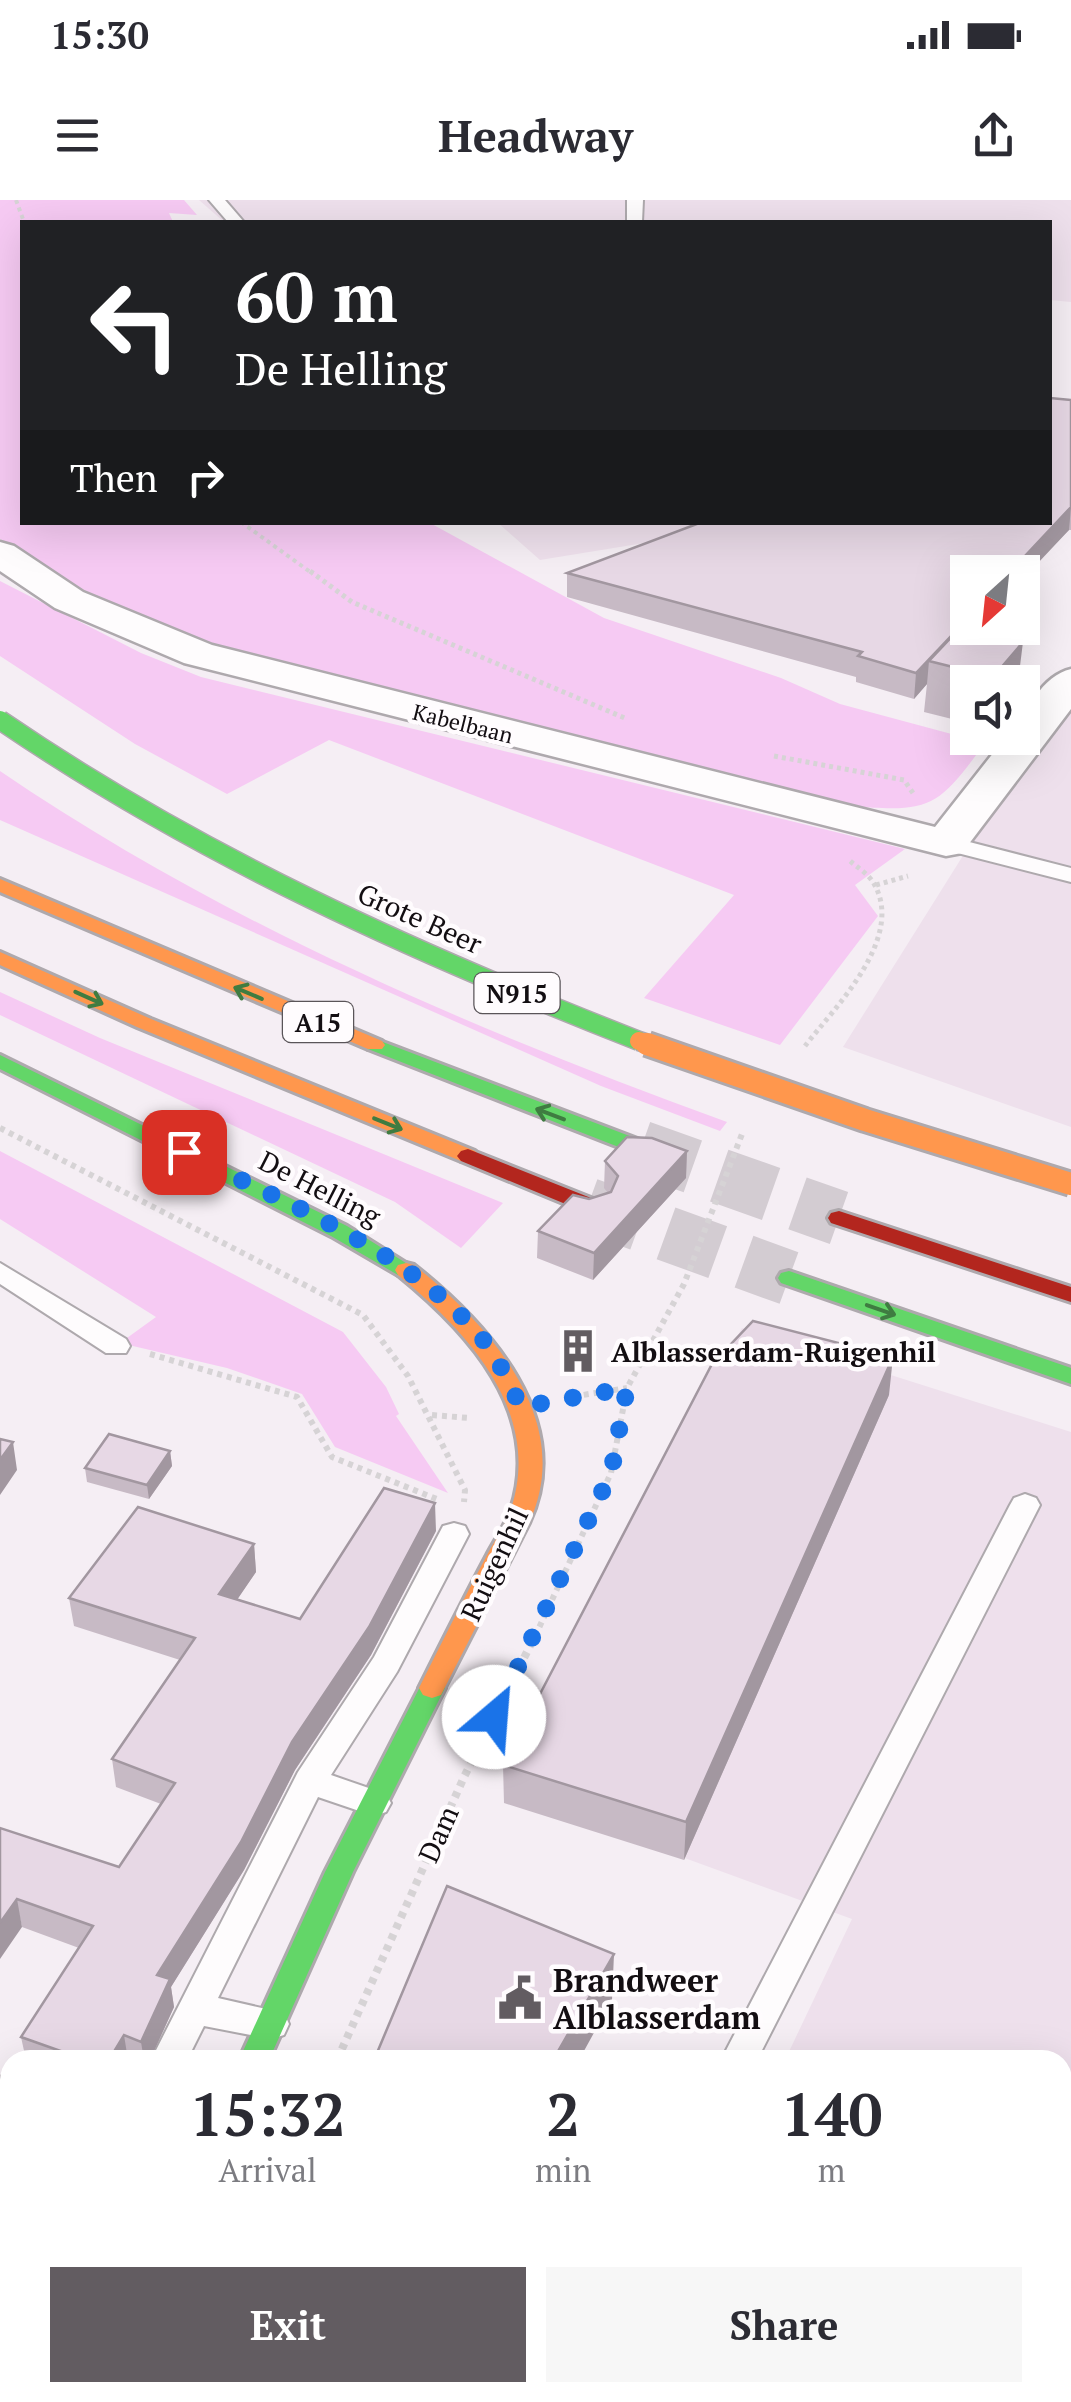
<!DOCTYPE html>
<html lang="en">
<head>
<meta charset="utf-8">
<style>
  body { margin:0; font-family:"PT Serif",serif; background:#f7f7f7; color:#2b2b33; height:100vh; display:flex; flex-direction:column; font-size:38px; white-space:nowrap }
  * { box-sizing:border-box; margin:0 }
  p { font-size:32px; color:#7c7c81 }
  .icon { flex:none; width:55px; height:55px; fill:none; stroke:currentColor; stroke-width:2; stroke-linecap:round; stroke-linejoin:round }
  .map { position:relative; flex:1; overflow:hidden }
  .side { position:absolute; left:0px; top:1850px; width:1072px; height:352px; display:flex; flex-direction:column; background:#fff; border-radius:30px 30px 0 0; box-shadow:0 10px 40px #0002 }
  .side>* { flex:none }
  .banner { position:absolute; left:20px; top:20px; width:1032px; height:305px; border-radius:0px; box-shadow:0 10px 40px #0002; background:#202124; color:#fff; overflow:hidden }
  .needle { width:65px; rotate:207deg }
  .controls { position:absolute; left:950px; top:355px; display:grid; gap:20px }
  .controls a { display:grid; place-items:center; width:90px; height:90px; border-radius:0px; background:#fff; box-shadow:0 10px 40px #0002; font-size:50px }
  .pin { position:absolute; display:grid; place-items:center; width:85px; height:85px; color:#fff; margin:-42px; border-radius:20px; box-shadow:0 5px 15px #0006 }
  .me { position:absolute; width:110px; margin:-55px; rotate:27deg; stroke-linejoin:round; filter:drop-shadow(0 0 8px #0008) }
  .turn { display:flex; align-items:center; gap:35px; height:210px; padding:0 50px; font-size:45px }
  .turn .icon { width:130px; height:130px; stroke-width:2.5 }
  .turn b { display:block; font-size:70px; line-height:85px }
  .then { display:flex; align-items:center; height:95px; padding:0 50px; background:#0003; gap:20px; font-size:38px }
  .eta { display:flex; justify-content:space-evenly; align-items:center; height:170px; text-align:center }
  .eta b { font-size:60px; font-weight:700; line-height:70px }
  .primary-button { display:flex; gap:20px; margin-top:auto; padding:20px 50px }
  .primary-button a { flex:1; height:115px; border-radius:0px; background:#625c61; color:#fff; font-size:40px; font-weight:700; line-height:115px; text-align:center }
  .primary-button a+a { background:#f7f7f7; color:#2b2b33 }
  .status { display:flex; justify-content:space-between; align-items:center; height:70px; padding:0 50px; background:#fff; direction:ltr }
  .status svg { height:28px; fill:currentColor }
  header { display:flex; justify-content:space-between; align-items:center; height:130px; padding:0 50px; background:#fff; font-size:45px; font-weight:700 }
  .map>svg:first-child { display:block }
</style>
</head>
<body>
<div class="status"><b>15:30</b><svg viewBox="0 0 49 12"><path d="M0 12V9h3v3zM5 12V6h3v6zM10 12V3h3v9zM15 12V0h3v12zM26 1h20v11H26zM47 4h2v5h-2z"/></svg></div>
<header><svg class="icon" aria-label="menu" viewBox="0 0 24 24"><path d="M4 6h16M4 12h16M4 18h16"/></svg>Headway<svg class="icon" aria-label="share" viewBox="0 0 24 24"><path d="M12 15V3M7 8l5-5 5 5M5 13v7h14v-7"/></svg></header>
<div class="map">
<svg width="1071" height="2202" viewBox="0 0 1071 2202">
  <rect width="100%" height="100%" fill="#f5eef4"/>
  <!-- built -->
  <path fill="#eee0ec" d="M199 0H1071V102L1050 100V22H224Z
    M498 323H767L540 360Z
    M1071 511V927L843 847 964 654Z
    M742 1128 1071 1232V2202H619L624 2192H1062V1860H785L852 1719 504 1592 676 1242Z"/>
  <!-- green -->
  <path fill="#f6caf3" d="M0 0H184L197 15 169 13 173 22H22V322L430 323 604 418 781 478 840 504 985 543C938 607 932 613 851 606L231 453C140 421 80 393 0 339Z
    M0 381 141 453 201 477 905 649 855 685 878 716 780 845 644 798 734 695 329 540 227 594 135 544 0 456Z
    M0 571C223 723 474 830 727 922L720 931 601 886 0 620Z
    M0 792 100 838 503 1003 461 1048 395 1002 0 815Z
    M0 951 343 1132 386 1187 399 1214 396 1216 448 1293 335 1247 302 1194 227 1168 120 1143 156 1117 0 1019Z"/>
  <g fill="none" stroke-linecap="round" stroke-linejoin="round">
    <!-- highway-tunnel -->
    <path stroke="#d3ccd2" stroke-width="55" stroke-dasharray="55 28" stroke-linecap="butt" d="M641 948 839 1018
      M588 1005 789 1078"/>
    <!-- lane casing -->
    <g stroke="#aea9ad" stroke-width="4">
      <path id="lane" d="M209 0H225L244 22H228Z
        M627 0H643L642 22H627Z
        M946 636 1071 668V682L938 648V638Z
        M0 1063 126 1139 130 1146 126 1153H106L0 1084Z
        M1025 1294 1036 1298 1040 1305 757 1860H721L1010 1305 1014 1298Z
        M454 1323 465 1326 469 1334 397 1472 331 1575 386 1594 391 1603 386 1612 374 1616 318 1597 218 1798 284 1813 289 1824 284 1835 271 1839 204 1826 187 1860H151L298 1572 374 1457 443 1326Z
        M10 2129V2175L0 2179V2133Z
        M555 2192H596L591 2202H551Z"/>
    </g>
    <!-- street casing -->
    <g stroke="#aea9ad" stroke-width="5">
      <path id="street" d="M0 342 14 346 83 392 212 445 935 627 1005 538H1022C1022 510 1043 476 1071 469V509L962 653 946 656 184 463 55 408 0 371Z"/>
    </g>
    <!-- fast casing -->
    <g stroke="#aea9ad" stroke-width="6">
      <path id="fast" d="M375 839 648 943 652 948 641 955 634 953 368 849 365 845Z
        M0 855 347 1026 417 1070 414 1075H398L331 1036 0 869Z
        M789 1071 1071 1168V1184L781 1083 778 1078 781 1073Z
        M432 1478 441 1481 445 1488 353 1672 269 1860H239L325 1672 423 1481Z
        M65 2192H99L95 2202H61Z"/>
    </g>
    <!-- slow casing -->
    <g stroke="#aea9ad" stroke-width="6">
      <path id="slow" d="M0 679 382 841 385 845 382 849H368L0 692Z
        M0 752 151 819 475 951 479 956 475 961H461L137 827 0 765Z
        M406 1063 414 1065C488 1124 577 1220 529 1323L441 1495 432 1498 423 1495 419 1488C441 1444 463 1400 486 1357 494 1341 505 1327 511 1309 543 1212 467 1131 398 1075L395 1070 398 1065Z"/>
    </g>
    <!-- jam casing -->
    <g stroke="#aea9ad" stroke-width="6">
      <path id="jam" d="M468 949 596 1000 599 1005 596 1010H580L461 961 457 956 461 951Z
        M839 1011 1071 1087V1102L831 1023 828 1018 831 1013Z"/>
    </g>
    <!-- path-far3 -->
    <path stroke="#d6d3d5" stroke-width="4" stroke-dasharray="4 4" stroke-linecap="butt" d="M16 0 24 22
      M241 322 313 374"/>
    <!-- path-far2 -->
    <path stroke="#d6d3d5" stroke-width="5" stroke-dasharray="4 4" stroke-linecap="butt" d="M310 371 352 402 627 519
      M774 556 904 580 915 596
      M876 685 908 676
      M805 846C835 807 907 737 873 682 868 674 857 667 850 661"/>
    <!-- path-far1 -->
    <path stroke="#d6d3d5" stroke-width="6" stroke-dasharray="5 5" stroke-linecap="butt" d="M0 928 363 1115 408 1176 465 1290 464 1302
      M150 1154 297 1197 332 1257 439 1300
      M564 1198 627 1188
      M432 1215 469 1218
      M531 1445 611 1273 627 1188 684 1084 742 934"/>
    <!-- path -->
    <path stroke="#d6d3d5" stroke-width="8" stroke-dasharray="6 6" stroke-linecap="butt" d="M337 1860 464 1577 532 1442
      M177 2202 183 2192"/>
    <!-- lane -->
    <use href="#lane" fill="#fefcfd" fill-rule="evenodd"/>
    <!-- street -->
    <use href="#street" fill="#fefcfd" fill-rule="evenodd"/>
    <!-- fast -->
    <use href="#fast" fill="#63d668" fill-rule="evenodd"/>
    <!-- slow -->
    <use href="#slow" fill="#ff974d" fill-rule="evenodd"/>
    <!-- jam -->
    <use href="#jam" fill="#b3261e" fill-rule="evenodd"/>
    <!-- fast-bridge casing -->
    <g stroke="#aea9ad" stroke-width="21" stroke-linecap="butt">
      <path id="fast-bridge" d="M0 520C199 656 415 753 639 841"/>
    </g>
    <!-- slow-bridge-far1 casing -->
    <g stroke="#aea9ad" stroke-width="21" stroke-linecap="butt">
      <path id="slow-bridge-far1" d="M639 841 654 846"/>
    </g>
    <!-- slow-bridge casing -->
    <g stroke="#aea9ad" stroke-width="28" stroke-linecap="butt">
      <path id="slow-bridge" d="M647 844 865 920 1071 984"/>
    </g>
    <!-- fast-bridge -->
    <use href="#fast-bridge" stroke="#63d668" stroke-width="18"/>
    <!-- slow-bridge-far1 -->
    <use href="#slow-bridge-far1" stroke="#ff974d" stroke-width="18"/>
    <!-- slow-bridge -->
    <use href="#slow-bridge" stroke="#ff974d" stroke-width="22"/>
  </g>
  <!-- wall -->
  <path fill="#c7bac5" d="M1071 200V330H1069L968 428H979L976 430 1018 482H968V523L924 512 927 484 914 499 856 482V477L567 397V373L1050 322Z
    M687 951 686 978 593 1080 537 1058 538 1031 589 999 608 993 604 988 605 961Z
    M889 1195 684 1660 504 1603 503 1565Z
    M170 1251 172 1266 149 1299 87 1282 85 1268Z
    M436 1331 371 1455 295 1570 244 1670 171 1787 174 1807 150 1860H26L21 1837 79 1748 22 1727 0 1628 119 1667 161 1604 116 1587 112 1559 180 1460 74 1426 69 1398 254 1344 256 1372 237 1399 300 1419Z"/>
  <!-- shaded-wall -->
  <path fill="#a297a0" d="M1071 307 1069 330 1022 380V372H1010Z
    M968 418V428H979L945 465 929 461 927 484 914 499 916 473Z
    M1023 442 1018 482H992L993 477Z
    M687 951 686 978 593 1080 594 1053Z
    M893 1157 889 1195 684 1660 686 1622Z
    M13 1242 17 1270 0 1295V1260Z
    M170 1251 172 1266 149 1299 147 1285Z
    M435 1303 436 1331 371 1455 295 1570 244 1670 171 1787 174 1807 150 1860H144L141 1842 157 1775 292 1542Z
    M254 1344 256 1372 222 1422 219 1394Z
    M17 1699 22 1727 0 1759V1723Z
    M614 1754 612 1800 579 1860H553Z
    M124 1835 128 1860H109Z
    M10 1981V2017L0 2032V1996Z
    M362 2192H390L385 2202H356Z"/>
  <!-- building -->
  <path fill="#e7d8e5" stroke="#a297a0" stroke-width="2.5" d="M1050 198 1071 200V307L1010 372H968V418L916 473 858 456 862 452 567 373 702 322H1050Z
    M962 426 1023 442 993 477 929 461Z
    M627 937 652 938 687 951 594 1053 538 1031 573 995 589 999 611 992 618 976 605 961Z
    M753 1121 893 1157 686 1622 503 1565 712 1164Z
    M109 1234 170 1251 147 1285 85 1268Z
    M0 1239 13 1242 0 1260Z
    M384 1288 435 1303 369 1427 292 1542 241 1642 157 1775 170 1779 141 1842 124 1835 109 1860H50L69 1854 21 1837 93 1726 17 1699 0 1723V1628L119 1667 175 1583 112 1559 195 1438 69 1398 138 1307 254 1344 219 1394 300 1419Z
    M447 1686 614 1754 553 1860H374Z
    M10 1873V1981L0 1996V1876Z
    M1062 2157 1071 2161V2202H904L908 2192H1062Z
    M216 2192H362L356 2202H210Z"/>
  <!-- one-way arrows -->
  <defs><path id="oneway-shaft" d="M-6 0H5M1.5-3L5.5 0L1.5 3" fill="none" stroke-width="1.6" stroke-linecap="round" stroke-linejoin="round" transform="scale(2.5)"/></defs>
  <g stroke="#3f7c41">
    <use href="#oneway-shaft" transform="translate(248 793) rotate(-157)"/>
    <use href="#oneway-shaft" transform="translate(89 798) rotate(24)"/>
    <use href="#oneway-shaft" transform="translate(550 914) rotate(-159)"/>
    <use href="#oneway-shaft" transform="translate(388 924) rotate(22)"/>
    <use href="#oneway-shaft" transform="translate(881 1110) rotate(19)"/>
  </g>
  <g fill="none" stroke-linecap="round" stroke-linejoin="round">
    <!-- route -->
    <path stroke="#1a73e8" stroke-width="18" stroke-dasharray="0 32.4" d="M184 952C288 1005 414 1051 488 1146 501 1164 511 1188 521 1207L627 1188 611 1273 494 1517"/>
  </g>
  <!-- icons -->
  <defs>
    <g id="building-bare" transform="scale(3.45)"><path d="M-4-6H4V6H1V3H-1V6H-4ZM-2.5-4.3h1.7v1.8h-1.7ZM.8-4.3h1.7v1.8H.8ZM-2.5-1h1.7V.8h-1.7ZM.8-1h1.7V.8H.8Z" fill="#625c61" stroke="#fffcfe" stroke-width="2.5" paint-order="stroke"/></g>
    <g id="civic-bare" transform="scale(3.45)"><path d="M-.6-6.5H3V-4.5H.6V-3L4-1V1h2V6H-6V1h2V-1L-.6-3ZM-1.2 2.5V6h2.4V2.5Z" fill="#625c61" stroke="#fffcfe" stroke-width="2.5" paint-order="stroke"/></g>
  </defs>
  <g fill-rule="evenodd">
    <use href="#building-bare" x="578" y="1151"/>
    <use href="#civic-bare" x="520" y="1798"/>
  </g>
  <g text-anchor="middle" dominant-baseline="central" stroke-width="9" stroke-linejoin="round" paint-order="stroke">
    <!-- far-street labels -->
    <g font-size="22" fill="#130e12" stroke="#fffcfe">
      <text transform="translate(463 523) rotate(14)">Kabelbaan</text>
    </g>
    <!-- shield labels -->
    <g fill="#fffcfe" stroke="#5a5559" stroke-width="2.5">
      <rect x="474.5" y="773" width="85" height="40" rx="8"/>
      <rect x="283" y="802" width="70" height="40" rx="8"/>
    </g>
    <g font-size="25" font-weight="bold" fill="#130e12">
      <text x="517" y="793">N915</text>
      <text x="318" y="822">A15</text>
    </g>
    <!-- street labels -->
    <g font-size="28" fill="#130e12" stroke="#fffcfe">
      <text transform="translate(420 718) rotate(24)">Grote Beer</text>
      <text transform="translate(320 988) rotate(27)">De Helling</text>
      <text transform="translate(494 1364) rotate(-65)">Ruigenhil</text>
      <text transform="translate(438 1634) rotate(-66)">Dam</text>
    </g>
    <!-- poi labels -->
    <g font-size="28" font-weight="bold" fill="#130e12" stroke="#fffcfe" text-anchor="start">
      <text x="611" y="1151">Alblasserdam-Ruigenhil</text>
    </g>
    <!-- near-poi labels -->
    <g font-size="32" font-weight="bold" fill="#130e12" stroke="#fffcfe" text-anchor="start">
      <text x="553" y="1780">Brandweer<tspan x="553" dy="37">Alblasserdam</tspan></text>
    </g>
  </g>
</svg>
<div class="controls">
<a><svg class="needle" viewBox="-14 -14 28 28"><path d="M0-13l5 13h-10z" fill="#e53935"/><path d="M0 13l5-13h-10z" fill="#7c7c81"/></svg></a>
<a><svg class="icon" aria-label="sound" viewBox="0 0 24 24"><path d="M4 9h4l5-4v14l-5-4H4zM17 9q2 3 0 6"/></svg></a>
</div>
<div class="pin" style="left:184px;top:952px;background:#d93025"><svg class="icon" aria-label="arrive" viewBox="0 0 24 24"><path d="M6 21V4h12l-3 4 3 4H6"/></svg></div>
<svg class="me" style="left:494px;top:1517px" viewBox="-20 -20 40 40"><circle r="19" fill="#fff"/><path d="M0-13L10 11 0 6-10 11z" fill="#1a73e8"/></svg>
<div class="banner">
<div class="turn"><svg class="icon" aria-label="left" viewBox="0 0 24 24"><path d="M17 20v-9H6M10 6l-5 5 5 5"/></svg><div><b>60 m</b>De Helling</div></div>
<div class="then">Then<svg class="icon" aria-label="right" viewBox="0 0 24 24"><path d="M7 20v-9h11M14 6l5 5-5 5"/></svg></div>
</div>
<section class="side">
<div class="eta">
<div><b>15:32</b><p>Arrival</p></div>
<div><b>2</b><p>min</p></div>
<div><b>140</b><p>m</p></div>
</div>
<div class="primary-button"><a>Exit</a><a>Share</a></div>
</section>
</div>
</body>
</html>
